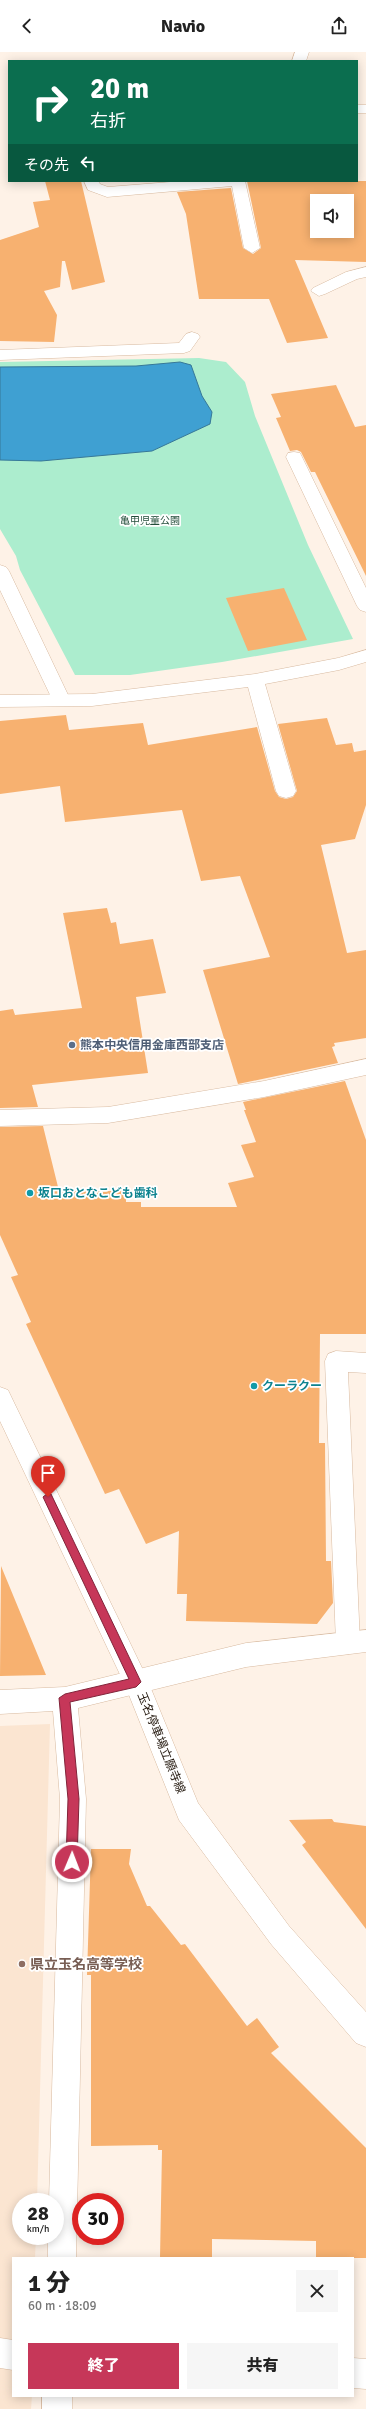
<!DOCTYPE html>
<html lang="ja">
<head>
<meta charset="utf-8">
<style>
  body { margin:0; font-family:Signika,"Noto Sans JP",sans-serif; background:#f6f6f6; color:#222; height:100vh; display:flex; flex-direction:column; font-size:15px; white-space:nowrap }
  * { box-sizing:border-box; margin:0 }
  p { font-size:13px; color:#767676 }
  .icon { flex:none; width:22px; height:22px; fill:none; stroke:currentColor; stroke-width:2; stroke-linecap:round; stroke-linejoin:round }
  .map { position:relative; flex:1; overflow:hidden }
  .sheet { position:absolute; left:12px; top:2205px; width:342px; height:140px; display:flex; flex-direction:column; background:#fff; border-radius:0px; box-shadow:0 2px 10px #0003 }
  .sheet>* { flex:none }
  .top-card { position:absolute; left:8px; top:8px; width:350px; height:122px; border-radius:0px; box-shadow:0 2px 10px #0003; background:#0b6e4f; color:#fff; overflow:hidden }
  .fabs { position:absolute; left:310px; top:142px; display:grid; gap:8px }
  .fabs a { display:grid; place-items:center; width:44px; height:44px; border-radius:0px; background:#fff; box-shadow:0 2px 10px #0003; font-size:20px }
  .speed { position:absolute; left:12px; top:2141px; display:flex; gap:8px; font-size:20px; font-weight:700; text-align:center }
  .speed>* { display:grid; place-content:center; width:52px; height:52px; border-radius:50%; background:#fff; box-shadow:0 2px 10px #0003; line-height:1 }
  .speed small { font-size:10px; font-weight:400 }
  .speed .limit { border:6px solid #d22; background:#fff; color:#111 }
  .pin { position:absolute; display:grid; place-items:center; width:34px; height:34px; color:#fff; margin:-41px -17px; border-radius:50% 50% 50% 0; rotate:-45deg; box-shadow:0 0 4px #0007 }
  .pin .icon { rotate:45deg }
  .me { position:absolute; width:44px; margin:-22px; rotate:1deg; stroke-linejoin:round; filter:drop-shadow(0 0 3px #0008) }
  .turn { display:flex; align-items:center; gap:14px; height:84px; padding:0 16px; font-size:18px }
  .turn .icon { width:52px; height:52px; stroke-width:2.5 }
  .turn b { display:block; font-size:28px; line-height:34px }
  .then { display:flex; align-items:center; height:38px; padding:0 16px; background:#0003; gap:8px; font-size:15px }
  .round { display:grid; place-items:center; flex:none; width:42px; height:42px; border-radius:0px; background:#f6f6f6 }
  .summary { display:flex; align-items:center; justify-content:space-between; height:68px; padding:0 16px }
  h1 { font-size:24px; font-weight:800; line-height:30px }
  .button { display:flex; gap:8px; margin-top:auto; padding:8px 16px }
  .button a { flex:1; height:46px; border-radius:0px; background:#c63759; color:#fff; font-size:16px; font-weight:800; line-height:46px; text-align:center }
  .button a+a { background:#f6f6f6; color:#222 }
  header { display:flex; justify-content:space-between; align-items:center; height:52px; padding:0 16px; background:#fff; font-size:18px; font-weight:800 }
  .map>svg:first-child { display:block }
</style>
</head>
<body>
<header><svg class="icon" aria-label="back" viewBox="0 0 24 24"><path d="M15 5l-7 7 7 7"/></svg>Navio<svg class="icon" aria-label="share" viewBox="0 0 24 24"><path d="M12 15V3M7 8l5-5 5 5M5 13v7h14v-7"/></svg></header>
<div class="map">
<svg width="366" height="2357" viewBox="0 0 366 2357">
  <rect width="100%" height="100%" fill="#fef2e7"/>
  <!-- built -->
  <path fill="#fbe5d1" d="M50 1672 37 2150H21V2184H36L35 2206H13V2344H32L31 2357H0V1674Z"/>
  <!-- green -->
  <path fill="#acedce" d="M199 306 226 310 245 330 255 364 308 493 353 587 222 610 130 623H75L20 518 16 504 0 477V310Z"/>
  <!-- water -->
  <path fill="#3fa0d2" stroke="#377898" d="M180 310 191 313 202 344 212 360 210 372 152 399 41 409 0 408V315L136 314Z"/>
  <!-- building -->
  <path fill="#f7b170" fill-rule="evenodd" d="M45 129H81L105 230 72 238 65 209H62L60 235 44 239 57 263 54 290 0 289V188L39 175 33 150 50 148Z
    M247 129H366V210L295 208 328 286 287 291 269 247H199L186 162 177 140 231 136 243 196 253 202 261 196ZM317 149H347V179H317Z
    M336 333 355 375 366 373V524L315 420H311L301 400 297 398 290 399 276 366 281 365 271 342Z
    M284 536 307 588 248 599 226 546Z
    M66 663 69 678 143 671 148 693 257 675 275 739 279 745 286 747 293 745 297 739 278 672 327 666 336 693 352 691 354 700 366 698V753L355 787 321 793 347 901 366 898V986L334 991 335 994 332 995 338 1011 238 1032 203 918 270 905 240 824 201 829 182 758 65 770 60 734 0 742V669Z
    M107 856 111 871 116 870 120 892 153 887 166 941 136 945 148 1021 32 1033 38 1055 0 1056V959L13 957 15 963 82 956 63 861Z
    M345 1029 366 1088V1282H320L319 1391H325L326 1509H331L333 1551 317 1572 186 1569 187 1542H177L179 1479 146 1492 119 1437 105 1442 26 1272 31 1270 11 1225 18 1223 0 1183V1075L43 1074 59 1139H126V1150H141V1155H237L228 1131 254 1125 241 1093 256 1090 244 1058H246L243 1050Z
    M1 1514 46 1623 0 1624Z
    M332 1767 334 1770 366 1774V1877L302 1793 306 1790 289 1768Z
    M91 1797H131L129 1812 147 1854H150L181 1893 185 1892 247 1974 257 1966 279 1995 271 2001 366 2096V2206H316V2189L212 2187V2206H160L162 2098H158V2093L91 2094V1923H87Z"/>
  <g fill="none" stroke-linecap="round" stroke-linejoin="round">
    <!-- lane casing -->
    <g stroke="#d8baa0" stroke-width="1">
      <path id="lane" d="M357 53H366V61H357Z
        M366 215V225L357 227 325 242 319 244 311 239 313 236 346 220Z
        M192 280 198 282 200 285 190 299 184 301 0 308V298L179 291 186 282Z
        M0 513 6 515 9 519 70 647 68 651 61 653 54 651 52 647 0 538Z
        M336 1299 366 1301V1321L348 1320 360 1591 357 1599 348 1602 339 1599 336 1591 325 1309 328 1302Z
        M0 2286 13 2288V2318L0 2316Z"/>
    </g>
    <!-- street casing -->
    <g stroke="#d8baa0" stroke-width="1">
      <path id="street" d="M295 0H309L306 9H292Z
        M84 129H98L100 132 108 135 183 129H245L260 196 252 201 244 196 232 134 107 145 88 138Z
        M294 400 300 401 302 405 366 536V560L360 558 357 554 286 405 288 401Z
        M366 598V610L339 618 265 632 296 739 293 744 286 746 279 744 276 739 248 635 92 654 0 655V643L92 642 255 622 338 606Z
        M366 1578V1600L246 1615 78 1656 86 1747 76 2206H48V2184H55V2150H49L60 1747 53 1659 0 1662V1638L65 1635 246 1591Z
        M353 2306 366 2307V2337L353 2336Z
        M42 2344H72V2357H42Z"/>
    </g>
    <!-- secondary casing -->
    <g stroke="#d8baa0" stroke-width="1">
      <path id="secondary" d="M366 1007V1023L264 1045 108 1071 0 1074V1058L108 1055 264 1029Z
        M0 1335 8 1338 145 1622 198 1751 289 1874 366 1960V1995L356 1991 271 1892 179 1768 125 1633 0 1369Z"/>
    </g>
    <!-- lane -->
    <use href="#lane" fill="#fff" fill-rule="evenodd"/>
    <!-- street -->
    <use href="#street" fill="#fff" fill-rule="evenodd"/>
    <!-- secondary -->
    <use href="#secondary" fill="#fff" fill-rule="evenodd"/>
  </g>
  <!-- route -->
  <path fill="#c63759" stroke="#81243a" d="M48 1441 51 1442 141 1630 136 1635 70 1650 79 1747 77 1810 72 1815 66 1810 68 1747 59 1646 65 1642 129 1627 43 1445Z"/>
  <!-- markers -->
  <circle fill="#5c6f8a" stroke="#fff" stroke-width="1.5" cx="72" cy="993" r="4"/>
  <g fill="#0f9aa8" stroke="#fff" stroke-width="1.5">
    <circle cx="30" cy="1141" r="4"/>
    <circle cx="254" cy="1334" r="4"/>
  </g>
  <circle fill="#8d6e63" stroke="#fff" stroke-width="1.5" cx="22" cy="1912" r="4"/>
  <g text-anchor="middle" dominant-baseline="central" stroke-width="3.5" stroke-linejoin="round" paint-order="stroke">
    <!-- far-park labels -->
    <g font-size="10" fill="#234e3b" stroke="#fff">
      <text x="150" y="469">亀甲児童公園</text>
    </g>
    <!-- service labels -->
    <g font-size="12" font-weight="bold" fill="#4e5e75" stroke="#fff" text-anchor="start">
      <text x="80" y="993">熊本中央信用金庫西部支店</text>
    </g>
    <!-- culture labels -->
    <g font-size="12" font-weight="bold" fill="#0d838f" stroke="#fff" text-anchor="start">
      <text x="38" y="1141">坂口おとなこども歯科</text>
      <text x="262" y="1334">クーラクー</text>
    </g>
    <!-- street labels -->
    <g font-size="12" fill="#251a10" stroke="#fff">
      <text transform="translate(161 1691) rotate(68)">玉名停車場立願寺線</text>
    </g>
    <!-- near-education labels -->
    <g font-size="14" font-weight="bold" fill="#785e54" stroke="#fff" text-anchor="start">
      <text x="30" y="1912">県立玉名高等学校</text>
    </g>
  </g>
</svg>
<div class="fabs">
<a><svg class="icon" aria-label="sound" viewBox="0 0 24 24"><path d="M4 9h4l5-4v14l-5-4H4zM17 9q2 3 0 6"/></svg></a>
</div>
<div class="speed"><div>28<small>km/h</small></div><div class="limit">30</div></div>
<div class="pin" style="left:48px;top:1445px;background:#d93025"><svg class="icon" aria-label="arrive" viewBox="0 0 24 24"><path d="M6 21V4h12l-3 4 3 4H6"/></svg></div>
<svg class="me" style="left:72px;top:1810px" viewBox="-20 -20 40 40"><circle r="17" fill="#c63759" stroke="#fff" stroke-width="3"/><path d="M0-11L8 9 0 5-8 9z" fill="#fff"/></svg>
<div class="top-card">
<div class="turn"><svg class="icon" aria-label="right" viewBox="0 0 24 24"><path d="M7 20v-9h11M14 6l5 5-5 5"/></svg><div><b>20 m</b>右折</div></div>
<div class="then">その先<svg class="icon" aria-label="left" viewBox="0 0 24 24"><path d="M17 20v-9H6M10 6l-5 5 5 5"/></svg></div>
</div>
<section class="sheet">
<div class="summary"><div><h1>1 分</h1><p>60 m · 18:09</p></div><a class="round"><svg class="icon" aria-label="close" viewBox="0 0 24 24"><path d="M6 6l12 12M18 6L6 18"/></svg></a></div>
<div class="button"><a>終了</a><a>共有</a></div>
</section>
</div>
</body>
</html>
